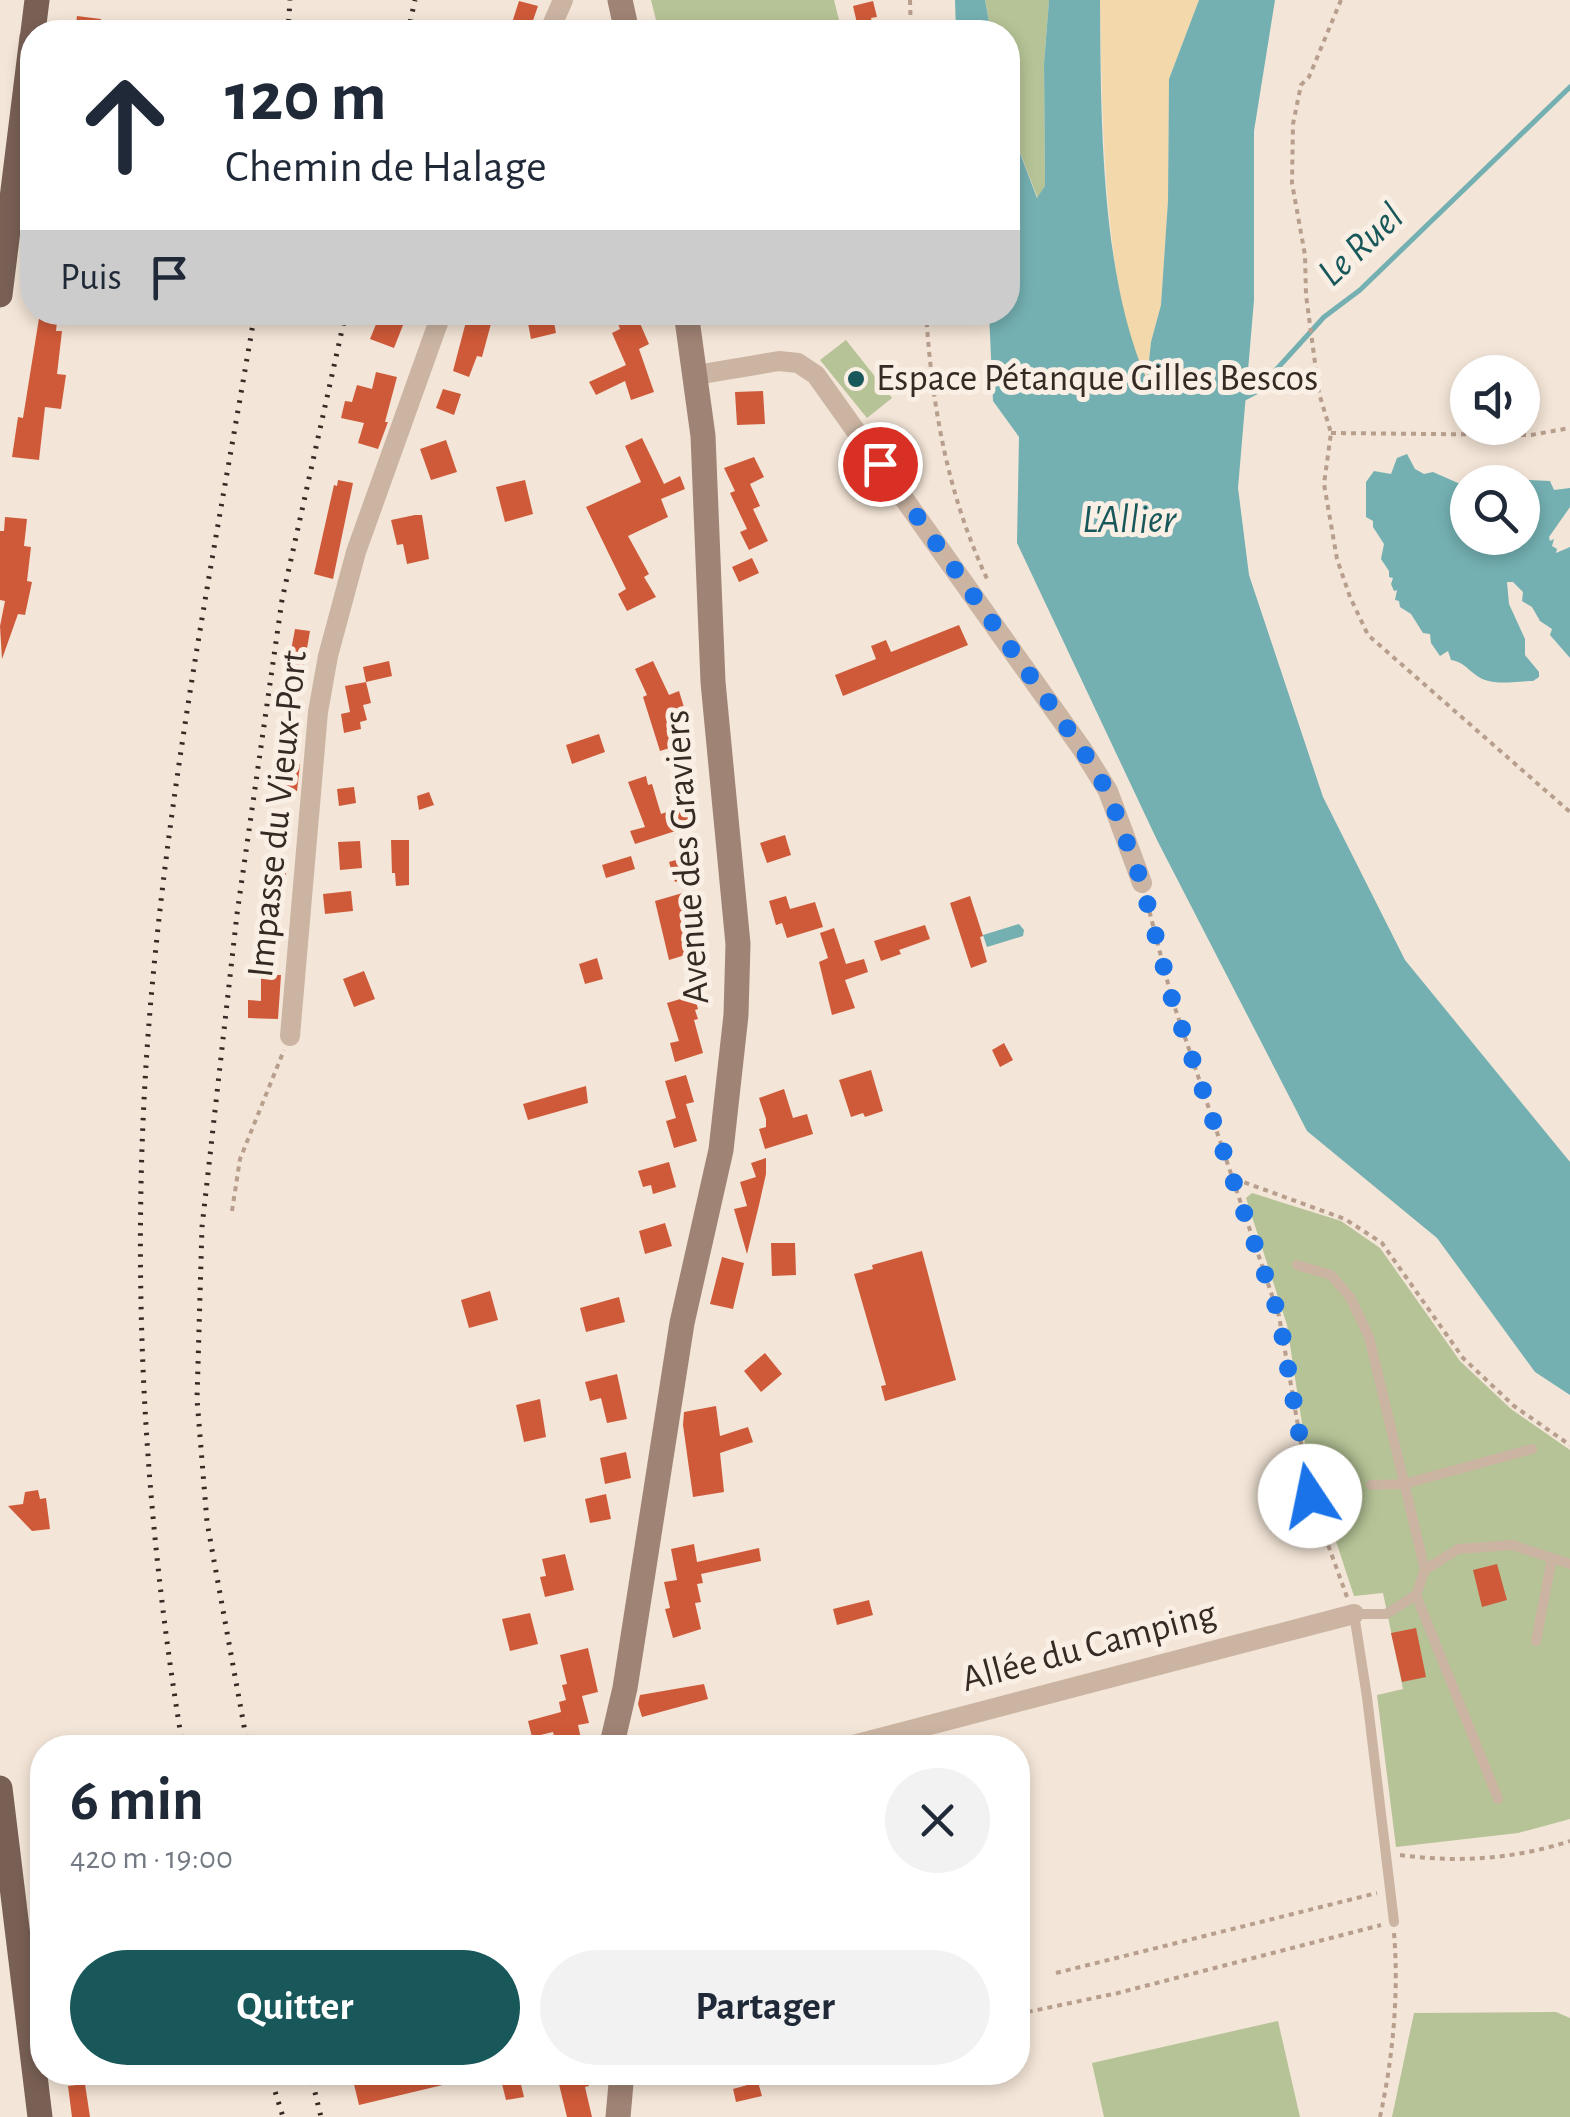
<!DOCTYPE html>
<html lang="fr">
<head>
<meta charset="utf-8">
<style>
  body { margin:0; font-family:"Alegreya Sans",sans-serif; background:#f2f2f3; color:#1f2937; height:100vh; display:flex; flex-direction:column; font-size:38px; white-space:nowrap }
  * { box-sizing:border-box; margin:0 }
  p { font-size:32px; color:#747a83 }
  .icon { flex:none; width:55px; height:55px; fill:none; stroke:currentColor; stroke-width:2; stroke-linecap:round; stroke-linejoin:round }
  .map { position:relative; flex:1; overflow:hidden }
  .sheet { position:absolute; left:30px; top:1735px; width:1000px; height:350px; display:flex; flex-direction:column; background:#fff; border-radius:40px; box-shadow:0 5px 15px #0003 }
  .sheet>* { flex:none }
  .hud { position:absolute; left:20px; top:20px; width:1000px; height:305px; border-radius:40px; box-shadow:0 5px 15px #0003; background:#fff; color:#1f2937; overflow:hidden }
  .fabs { position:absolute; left:1450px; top:355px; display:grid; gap:20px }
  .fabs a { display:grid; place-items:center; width:90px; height:90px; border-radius:50%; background:#fff; box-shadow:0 5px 15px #0003; font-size:50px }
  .pin { position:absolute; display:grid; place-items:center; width:85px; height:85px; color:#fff; margin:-42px; border:5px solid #fff; border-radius:50%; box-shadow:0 2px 10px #0007 }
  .me { position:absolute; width:110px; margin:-55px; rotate:349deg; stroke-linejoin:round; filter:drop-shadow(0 0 8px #0008) }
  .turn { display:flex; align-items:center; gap:35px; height:210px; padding:0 40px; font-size:45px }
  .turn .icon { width:130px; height:130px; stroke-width:2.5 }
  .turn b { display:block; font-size:70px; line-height:85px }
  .then { display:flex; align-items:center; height:95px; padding:0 40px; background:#0003; gap:20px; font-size:38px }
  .round { display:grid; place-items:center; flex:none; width:105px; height:105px; border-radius:52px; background:#f2f2f3 }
  .head { display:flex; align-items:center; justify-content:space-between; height:170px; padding:0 40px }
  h1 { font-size:60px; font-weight:600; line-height:75px }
  .button { display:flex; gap:20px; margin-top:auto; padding:20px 40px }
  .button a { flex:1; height:115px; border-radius:60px; background:#18575a; color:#fff; font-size:40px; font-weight:600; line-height:115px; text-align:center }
  .button a+a { background:#f2f2f3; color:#1f2937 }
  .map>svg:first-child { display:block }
</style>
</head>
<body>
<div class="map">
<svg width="1570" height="2117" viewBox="0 0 1570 2117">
  <rect width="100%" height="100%" fill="#f3e5d7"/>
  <!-- green -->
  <path fill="#b5c396" d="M651 0H834L842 32H659Z
    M985 0H1049L1044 64 1045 186 1038 199 1008 121V32H991Z
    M846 340 892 398 867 418 820 360Z
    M1252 1193 1341 1221 1380 1248 1460 1361 1511 1409 1570 1450V1819L1518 1833 1396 1847 1377 1695 1403 1689 1383 1593 1354 1596 1306 1450 1287 1325 1246 1198Z
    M1556 2012 1570 2018V2117H1392L1414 2013Z
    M1278 2021 1300 2117H1104L1092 2063Z"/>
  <!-- sand -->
  <path fill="#f2d8aa" d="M1100 0H1199L1169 79 1168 201 1161 305 1151 342 1147 383C1140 361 1129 339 1124 317 1103 213 1102 105 1100 0Z"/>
  <!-- water -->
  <path fill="#74b0b2" d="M955 0H985L991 32H956Z
    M1049 0H1100C1101 115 1100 275 1147 380L1151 342 1161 305 1168 201 1169 79 1199 0H1275L1254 131V300L1238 488 1249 575 1323 797 1405 960 1570 1162V1395L1535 1372 1437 1238 1307 1131 1157 840 1017 543 1019 437 993 401 989 313 1008 312V121L1037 198 1045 186 1044 64Z
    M1407 454 1415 469 1424 474 1433 472 1467 487 1468 538H1522L1523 485H1527L1528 480 1550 481 1554 490 1570 488V507L1549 537 1550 541 1554 539 1552 546 1557 549 1556 553 1570 547V658L1550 635 1552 629 1540 621 1532 607 1522 601 1523 592 1513 582H1507L1509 604 1525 639V655L1539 672V677L1533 681C1519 681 1500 685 1485 680 1471 675 1466 662 1451 660L1448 651 1440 656 1431 643 1430 634 1423 633 1411 614 1400 607 1399 601 1395 600 1397 590 1394 591 1391 584 1393 578 1389 577V571L1381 559 1384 544 1373 527V521L1366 517V482L1374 471 1391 474 1397 458Z
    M1019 924 1024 930 1023 936 987 947 983 935Z"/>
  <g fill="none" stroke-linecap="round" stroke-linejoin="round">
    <!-- stream -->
    <path stroke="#74b0b2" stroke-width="5" d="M1239 401 1256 392 1324 317 1360 290 1570 87"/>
  </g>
  <!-- building -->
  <path fill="#cf5a39" d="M519 1 538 6 529 32H509Z
    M873 1 877 17 871 18 874 32H859L853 6Z
    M77 16 101 19 100 32H75Z
    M40 312H58L56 331H62L57 374 66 375 61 409 45 407 39 460 12 457 18 417 23 418Z
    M381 312 405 320 394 348 370 339Z
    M552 312 556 333 531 339 527 318Z
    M614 312H635L649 344 639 349 654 392 631 400 625 381 596 395 589 382 626 365 612 333 620 329Z
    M468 314 492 320 482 357 477 356 469 377 453 371Z
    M376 372 397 377 385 422H388L378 449 358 443 364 423 341 418 345 401 352 402 357 385 372 389Z
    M443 389 461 394 454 415 436 408Z
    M763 391 765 424 737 425 735 392Z
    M642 438 664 484 680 476 685 489 661 499 668 517 628 536 649 574 644 577 656 597 627 611 618 594 626 589 586 507 641 482 625 446Z
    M446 440 457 472 431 480 420 449Z
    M754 457 764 477 750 484 760 506 753 509 768 541 749 550 740 532 747 529 730 493 735 491 724 468Z
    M338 480 353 483 333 579 314 574 334 485 337 486Z
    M525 480 533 514 505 522 496 487Z
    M415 515H422L429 559 407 564 403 544 397 545 391 520Z
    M5 517 27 519 24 546 31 547 27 581 32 582 25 615 18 614 2 659 0 626 5 601 0 600V531H4Z
    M752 558 759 573 739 582 732 567Z
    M959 625 968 645 843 696 835 675 876 659 871 646 886 640 891 652Z
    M295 629 310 631 302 677 287 672Z
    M389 661 392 676 366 682 363 667Z
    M653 661 669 695 679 691 687 717 677 721 682 744 660 751 643 697 647 695 635 669Z
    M366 682 371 703 363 705 367 720 360 722 361 729 344 733 341 714 350 712 345 686Z
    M599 734 605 752 572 764 566 745Z
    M282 763 300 764 297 791 281 790Z
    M646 776 648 785 652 784 661 814 685 806 691 826 635 844 630 831 645 827 628 782Z
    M354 787 356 803 339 806 337 789Z
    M429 792 434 805 419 810 417 796Z
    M785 835 791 855 767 863 760 843Z
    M391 840H409V885L396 886 395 873H392Z
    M360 841 362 868 340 870 338 842Z
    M692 855 699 874 675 882 669 862Z
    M631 856 635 869 606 878 602 865Z
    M270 870 286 873 277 931 258 928 262 897H266Z
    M351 891 353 911 325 914 323 894Z
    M686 892 692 913 685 915 695 952 669 960 655 901Z
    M786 896 790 909 815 902 823 927 787 938 782 923 776 925 769 901Z
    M970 896 983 936 980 937 987 962 971 968 950 903Z
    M925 925 930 939 899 950 901 954 881 961 874 941Z
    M834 928 846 964 864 959 868 972 845 980 855 1008 832 1015 819 962 828 958 820 933Z
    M597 958 603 979 585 984 579 964Z
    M364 971 375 999 354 1007 343 979Z
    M261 975H281L278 1019 248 1018V1000L261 1001Z
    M694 995 698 1009 695 1010 698 1019 694 1020 703 1053 675 1062 670 1043 679 1041 667 1003Z
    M1004 1043 1013 1060 1000 1067 992 1050Z
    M871 1070 883 1111 865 1117 863 1113 851 1117 839 1080Z
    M686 1075 694 1102 686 1104 697 1141 674 1148 666 1121 676 1118 665 1081Z
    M586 1086 588 1103 528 1120 523 1104Z
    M784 1089 793 1118 807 1114 813 1134 765 1149 759 1129 766 1127V1119L759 1098Z
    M766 1158V1174L756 1177 751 1163Z
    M669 1162 676 1187 653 1194 651 1185 643 1187 638 1171Z
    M766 1174 759 1205 747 1254 734 1209 747 1206 740 1182Z
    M665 1223 672 1246 645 1254 639 1231Z
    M771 1243H795L796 1275 772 1276Z
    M922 1251 956 1380 885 1401 881 1386 886 1385 854 1274 873 1269 872 1265Z
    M722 1257 744 1263 733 1309 710 1304Z
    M490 1291 498 1320 469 1328 461 1300Z
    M619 1297 625 1322 586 1332 580 1308Z
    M765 1353 782 1374 761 1392 744 1371Z
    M617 1374 627 1419 607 1423 601 1398 590 1401 585 1382Z
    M540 1399 546 1437 524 1442 516 1405Z
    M716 1406 720 1436 748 1427 753 1442 720 1453 724 1492 693 1497 683 1425 684 1412Z
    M626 1452 631 1478 605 1484 600 1458Z
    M38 1490 40 1499 46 1498 50 1529 32 1531 8 1506 23 1504 25 1492Z
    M606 1494 611 1519 590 1523 585 1499Z
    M694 1544 697 1562 759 1548 761 1561 701 1574 703 1583 697 1584 701 1602 695 1603 701 1629 673 1638 665 1609 670 1608 664 1582 677 1580 671 1549Z
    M565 1554 574 1590 545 1597 540 1577 546 1576 542 1559Z
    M1497 1564 1507 1600 1482 1607 1473 1570Z
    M869 1600 873 1615 837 1625 833 1609Z
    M530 1613 538 1644 510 1651 502 1619Z
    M1416 1628 1426 1677 1402 1682 1391 1633Z
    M588 1648 598 1692 582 1696 589 1723 578 1725 583 1748H557L553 1732 532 1737 528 1721 561 1712 559 1702 566 1700 562 1685 567 1684 560 1655Z
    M704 1684 708 1699 642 1717 638 1704 640 1695Z
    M351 2072H471L472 2078 359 2105Z
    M499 2072H518L524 2097 506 2100Z
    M556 2072H585L589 2086 585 2087 592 2117H567Z
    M758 2082 762 2096 736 2102 733 2089Z
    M85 2084 90 2117H72L68 2086Z"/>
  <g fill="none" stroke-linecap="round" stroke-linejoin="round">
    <!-- path -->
    <path stroke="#b79e8d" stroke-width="4" stroke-dasharray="5 5" stroke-linecap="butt" d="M910 0 911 32
      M1341 0 1309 77 1301 85 1293 124 1292 183 1305 255 1306 295 1319 393 1331 433 1324 484 1337 559 1350 597 1368 635 1570 812
      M926 312C932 408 948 497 989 583
      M1331 433 1531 435 1570 428
      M1147 902 1172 999 1279 1316 1310 1495 1347 1597
      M1235 1179 1345 1219 1382 1243 1463 1358 1514 1406 1570 1445
      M232 1211 240 1159 284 1050
      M1400 1855C1458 1863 1515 1859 1570 1841
      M1056 1973 1377 1893
      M1018 2014 1118 1993 1381 1925
      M1380 2117C1393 2058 1399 1993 1394 1933"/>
    <!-- lane -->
    <path stroke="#cbb4a2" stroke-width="10" d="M1297 1265 1331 1275 1350 1297 1369 1337 1425 1570
      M1371 1485 1404 1484 1532 1449
      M1416 1595 1498 1799
      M1536 1641 1552 1558
      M1394 1922 1367 1697 1354 1614H1386L1416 1595 1425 1570 1458 1549 1512 1545 1570 1564"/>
    <!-- street -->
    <path stroke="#cbb4a2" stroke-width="20" d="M549 32 563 0
      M696 375 779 361 798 363 816 375 1082 749 1108 791 1142 883
      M290 1036 318 712 328 656 356 552 442 312
      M842 1748 1354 1614"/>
    <!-- secondary -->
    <path stroke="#9f8374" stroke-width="25" d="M620 0 627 32
      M611 1748 625 1688 682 1323 721 1150 736 1015 738 944 713 682 703 436 686 312
      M618 2117 622 2072"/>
    <!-- primary -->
    <path stroke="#796055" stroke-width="25" d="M33 32 37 0
      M0 295 32 37
      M0 1788 40 2117"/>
    <!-- rail -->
    <path stroke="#362a25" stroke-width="5" stroke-dasharray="2.5 8" stroke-linecap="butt" d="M288 32 290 0
      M408 32 415 0
      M183 1748C143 1509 130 1265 149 1023 168 784 215 548 255 312
      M248 1748 207 1522 197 1399 202 1227 237 914 282 600 346 312
      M269 2072 283 2117
      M310 2072 321 2117"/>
  </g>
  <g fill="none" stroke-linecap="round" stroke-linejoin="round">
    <!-- route -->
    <path stroke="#1a73e8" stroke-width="18" stroke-dasharray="0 32.4" d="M880 464 1082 749 1108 792 1142 883 1172 999 1279 1316 1310 1496"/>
  </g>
  <!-- markers -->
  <circle fill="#18575a" stroke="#faefe4" stroke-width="4" cx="856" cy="379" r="10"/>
  <g text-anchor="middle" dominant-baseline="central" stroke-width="10" stroke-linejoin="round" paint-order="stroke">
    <!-- poi labels -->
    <g font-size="38" fill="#362a25" stroke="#faefe4" text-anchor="start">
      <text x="876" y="379">Espace Pétanque Gilles Bescos</text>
    </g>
    <!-- street labels -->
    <g font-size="38" fill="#362a25" stroke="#faefe4">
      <text transform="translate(278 814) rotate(-84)">Impasse du Vieux-Port</text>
      <text transform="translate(687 857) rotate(-94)">Avenue des Graviers</text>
      <text transform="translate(1089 1647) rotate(-15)">Allée du Camping</text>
    </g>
    <!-- water labels -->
    <g font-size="40" font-style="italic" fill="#18575a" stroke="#faefe4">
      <text transform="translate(1361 245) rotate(-43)">Le Ruel</text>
      <text x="1129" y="520">L'Allier</text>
    </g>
  </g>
</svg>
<div class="fabs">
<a><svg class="icon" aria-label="sound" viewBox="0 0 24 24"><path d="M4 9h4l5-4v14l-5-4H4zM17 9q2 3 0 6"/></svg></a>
<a><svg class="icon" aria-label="search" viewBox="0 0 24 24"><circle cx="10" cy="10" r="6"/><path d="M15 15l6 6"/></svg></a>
</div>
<div class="pin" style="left:880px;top:464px;background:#d93025"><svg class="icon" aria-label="arrive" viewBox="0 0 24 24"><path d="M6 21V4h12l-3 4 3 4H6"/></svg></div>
<svg class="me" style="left:1310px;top:1496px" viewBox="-20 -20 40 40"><circle r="19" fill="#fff"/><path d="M0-13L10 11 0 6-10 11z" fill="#1a73e8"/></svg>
<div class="hud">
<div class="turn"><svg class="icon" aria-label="ahead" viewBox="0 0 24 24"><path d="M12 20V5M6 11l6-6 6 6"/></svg><div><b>120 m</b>Chemin de Halage</div></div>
<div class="then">Puis<svg class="icon" aria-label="arrive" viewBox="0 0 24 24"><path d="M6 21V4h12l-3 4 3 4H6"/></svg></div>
</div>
<section class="sheet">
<div class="head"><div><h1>6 min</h1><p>420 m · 19:00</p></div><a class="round"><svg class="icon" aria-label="close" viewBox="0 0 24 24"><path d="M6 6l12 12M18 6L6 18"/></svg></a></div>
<div class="button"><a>Quitter</a><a>Partager</a></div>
</section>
</div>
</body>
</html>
